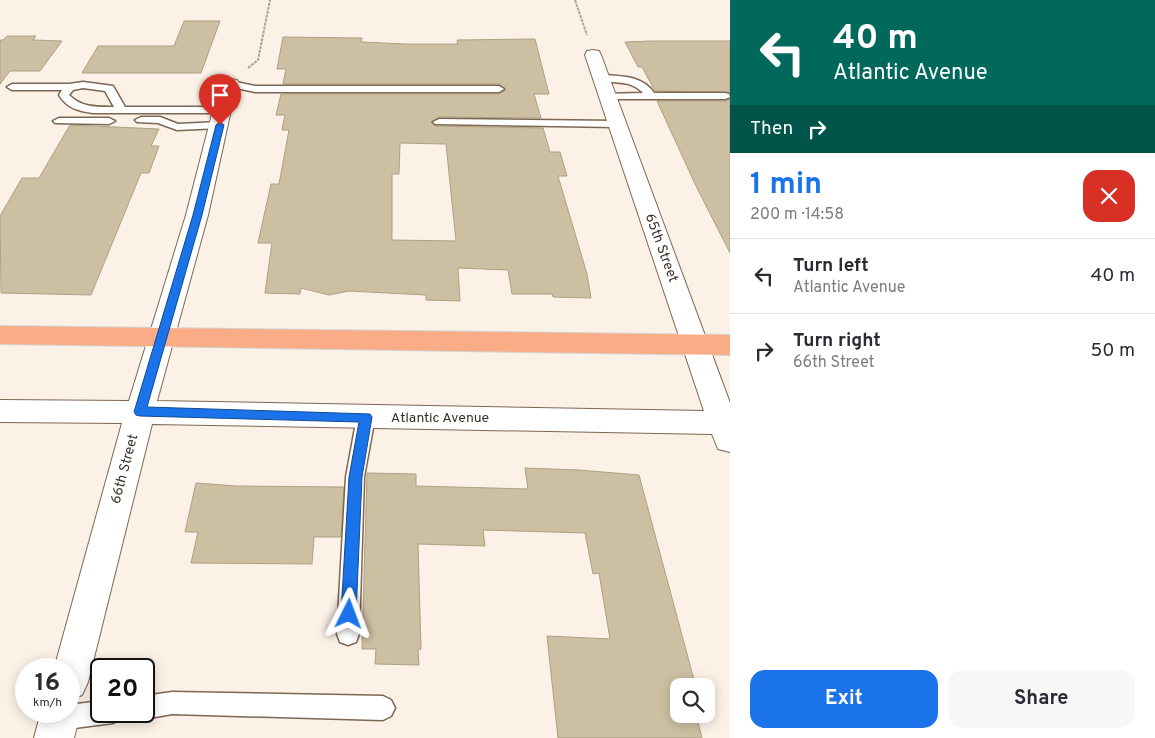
<!DOCTYPE html>
<html lang="en">
<head>
<meta charset="utf-8">
<style>
  body { margin:0; font-family:Overpass,sans-serif; background:#f7f7f7; color:#2b2b33; height:100vh; display:flex; flex-direction:column; font-size:19px; white-space:nowrap }
  * { box-sizing:border-box; margin:0 }
  p { font-size:16px; color:#7c7c81 }
  .icon { flex:none; width:28px; height:28px; fill:none; stroke:currentColor; stroke-width:2; stroke-linecap:round; stroke-linejoin:round }
  .map { position:relative; flex:1; overflow:hidden }
  .panel { display:flex; flex-direction:column; background:#fff; width:425px }
  .panel>* { flex:none }
  .hud { background:#00695c; color:#fff; overflow:hidden }
  .buttons { position:absolute; left:670px; top:678px; display:grid; gap:10px }
  .buttons a { display:grid; place-items:center; width:45px; height:45px; border-radius:10px; background:#fff; box-shadow:0 2px 12px #0003; font-size:25px }
  .speed { position:absolute; left:15px; top:658px; display:flex; gap:10px; font-size:25px; font-weight:700; text-align:center }
  .speed>* { display:grid; place-content:center; width:65px; height:65px; border-radius:50%; background:#fff; box-shadow:0 2px 12px #0003; line-height:1 }
  .speed small { font-size:12px; font-weight:400 }
  .speed .limit { border:2px solid #111; border-radius:8px; background:#fff; color:#111 }
  .pin { position:absolute; display:grid; place-items:center; width:42px; height:42px; color:#fff; margin:-51px -21px; border-radius:50% 50% 50% 0; rotate:-45deg; box-shadow:0 0 5px #0007 }
  .pin .icon { rotate:45deg }
  .me { position:absolute; width:55px; margin:-28px; rotate:3deg; stroke-linejoin:round; filter:drop-shadow(0 0 4px #0008) }
  .turn { display:flex; align-items:center; gap:18px; height:105px; padding:0 20px; font-size:22px }
  .turn .icon { width:65px; height:65px; stroke-width:2.5 }
  .turn b { display:block; font-size:35px; line-height:42px }
  .then { display:flex; align-items:center; height:48px; padding:0 20px; background:#0003; gap:10px; font-size:19px }
  .round { display:grid; place-items:center; flex:none; width:52px; height:52px; border-radius:15px; background:#f7f7f7 }
  .overview { display:flex; align-items:center; justify-content:space-between; height:85px; padding:0 20px }
  h1 { font-size:30px; font-weight:700; line-height:38px; color:#1a73e8 }
  .primary-button { display:flex; gap:10px; margin-top:auto; padding:10px 20px }
  .primary-button a { flex:1; height:58px; border-radius:15px; background:#1a73e8; color:#fff; font-size:20px; font-weight:700; line-height:58px; text-align:center }
  .primary-button a+a { background:#f7f7f7; color:#2b2b33 }
  ul { padding:0; list-style:none }
  li { display:flex; align-items:center; gap:15px; height:75px; padding:0 20px; border-top:1px solid #e1e1e2 }
  li div { flex:1 }
  li b { display:block; font-size:19px }
  li em { font-style:normal }
  main { display:flex; flex:1; min-height:0 }
  .map>svg:first-child { display:block }
</style>
</head>
<body>
<main>
<div class="map">
<svg width="730" height="738" viewBox="0 0 730 738">
  <rect width="100%" height="100%" fill="#fbf1e7"/>
  <!-- building -->
  <path fill="#cdc0a2" stroke="#ada083" fill-rule="evenodd" d="M184 21H220L201 73H82L98 46H174Z
    M7 36H36L33 40 62 41 40 71H10L0 84V40H3Z
    M283 37 362 38 361 42 405 44H458L457 40 535 39 549 94H534L541 118 439 117 431 122 435 126 543 128 550 152H560L567 176H558L587 274 591 298 553 297 552 294H512L508 270 458 268 460 301 426 300V295L349 291 329 295 301 288 300 294 265 293 272 243H258L271 184H279L289 130H282L285 115H276L281 94H499L506 90 499 84H283L286 69H277ZM400 143 446 144 456 241 392 240V174H399Z
    M652 41H730V93L655 91 642 67H638L625 42Z
    M730 99V253L696 186 657 101H725Z
    M70 125 159 129 151 146H159L149 173H141L91 295 1 293 0 216 22 178H39Z
    M525 468 579 470 639 475 694 680 688 679 689 686H679V714H696L702 738H558L547 636 610 639 599 573 593 574 585 533 483 530 485 546 418 544 421 649 418 650 419 665 375 664 376 649H362L367 473 416 474V486L528 489Z
    M196 483 236 486 344 487 341 537H314L312 564 191 563 198 532H185Z"/>
  <g fill="none" stroke-linecap="round" stroke-linejoin="round">
    <!-- lane casing -->
    <g stroke="#7d6752" stroke-width="3">
      <path id="lane" d="M600 75C620 76 642 75 654 93H725L729 94 730 97 725 99H606L601 96 602 94 643 93C630 79 614 84 596 80L595 78Z
        M231 81 255 86H499L504 89 499 92H255L227 86 226 84Z
        M83 82 113 86 125 107H222L228 110 222 113H93C78 111 67 108 59 95L62 90H12L7 87 12 84H69ZM83 88 105 91 114 107C98 107 82 108 69 95L73 90Z
        M141 117H160L178 124 220 122 226 125 220 128 177 130 158 123 137 122 135 120Z
        M59 118H109L115 121 109 124 55 123 53 121Z
        M439 119 616 121 622 124 616 127 435 124 433 122Z
        M366 410 372 412 375 417 364 477 359 634 356 642 348 645 340 642 337 634 346 477 357 417 360 412Z
        M172 692 383 696 391 700 395 708 391 716 383 720 172 714 144 719 136 715 134 711H144V696Z
        M101 701V711H124L121 719 113 723 59 730 51 726 47 718 50 711H69V705Z"/>
    </g>
    <!-- street casing -->
    <g stroke="#7d6752" stroke-width="2">
      <path id="street" d="M593 50 599 51 601 55 730 403V452L718 449 712 434 152 424 88 682 82 695 75 698 81 711 74 738H34L41 711H69V669H54L122 423 0 422V400L129 401 186 215 213 110 225 80 231 79 237 80 240 84 231 110 208 215 157 401 704 411 585 55 587 51Z"/>
    </g>
    <!-- highway casing -->
    <g stroke="#d4d2d0" stroke-width="2">
      <path id="highway" d="M0 326 730 335V355L0 344Z"/>
    </g>
    <!-- path -->
    <path stroke="#aea49b" stroke-width="2" stroke-dasharray="3 1" stroke-linecap="butt" d="M575 0 587 35
      M248 68 258 60 270 0"/>
    <!-- lane -->
    <use href="#lane" fill="#fff" fill-rule="evenodd"/>
    <!-- street -->
    <use href="#street" fill="#fff" fill-rule="evenodd"/>
    <!-- highway -->
    <use href="#highway" fill="#f9ac85" fill-rule="evenodd"/>
  </g>
  <!-- route -->
  <path fill="#1a73e8" stroke="#114b97" d="M220 122 224 125 202 215 147 407 370 414 372 417 362 477 356 614 354 620 349 622 344 620 341 614 349 477 359 422 140 416 136 415 134 412 193 215 216 125Z"/>
  <g text-anchor="middle" dominant-baseline="central" stroke-width="5" stroke-linejoin="round" paint-order="stroke">
    <!-- street labels -->
    <g font-size="14" fill="#3b3128" stroke="#fff">
      <text transform="translate(661 248) rotate(70)">65th Street</text>
      <text x="440" y="418">Atlantic Avenue</text>
      <text transform="translate(125 469) rotate(-75)">66th Street</text>
    </g>
  </g>
</svg>
<div class="buttons">
<a><svg class="icon" aria-label="search" viewBox="0 0 24 24"><circle cx="10" cy="10" r="6"/><path d="M15 15l6 6"/></svg></a>
</div>
<div class="speed"><div>16<small>km/h</small></div><div class="limit">20</div></div>
<div class="pin" style="left:220px;top:125px;background:#d93025"><svg class="icon" aria-label="arrive" viewBox="0 0 24 24"><path d="M6 21V4h12l-3 4 3 4H6"/></svg></div>
<svg class="me" style="left:349px;top:614px" viewBox="-20 -20 40 40"><path d="M0-17L14 15 0 8-14 15z" fill="#1a73e8" stroke="#fff" stroke-width="4"/></svg>
</div>
<section class="panel">
<div class="hud">
<div class="turn"><svg class="icon" aria-label="left" viewBox="0 0 24 24"><path d="M17 20v-9H6M10 6l-5 5 5 5"/></svg><div><b>40 m</b>Atlantic Avenue</div></div>
<div class="then">Then<svg class="icon" aria-label="right" viewBox="0 0 24 24"><path d="M7 20v-9h11M14 6l5 5-5 5"/></svg></div>
</div>
<div class="overview"><div><h1>1 min</h1><p>200 m · 14:58</p></div><a class="round" style="background:#d93025;color:#fff"><svg class="icon" aria-label="close" viewBox="0 0 24 24"><path d="M6 6l12 12M18 6L6 18"/></svg></a></div>
<ul>
<li><svg class="icon" aria-label="left" viewBox="0 0 24 24"><path d="M17 20v-9H6M10 6l-5 5 5 5"/></svg><div><b>Turn left</b><p>Atlantic Avenue</p></div><em>40 m</em></li>
<li><svg class="icon" aria-label="right" viewBox="0 0 24 24"><path d="M7 20v-9h11M14 6l5 5-5 5"/></svg><div><b>Turn right</b><p>66th Street</p></div><em>50 m</em></li>
</ul>
<div class="primary-button"><a>Exit</a><a>Share</a></div>
</section>
</main>
</body>
</html>
